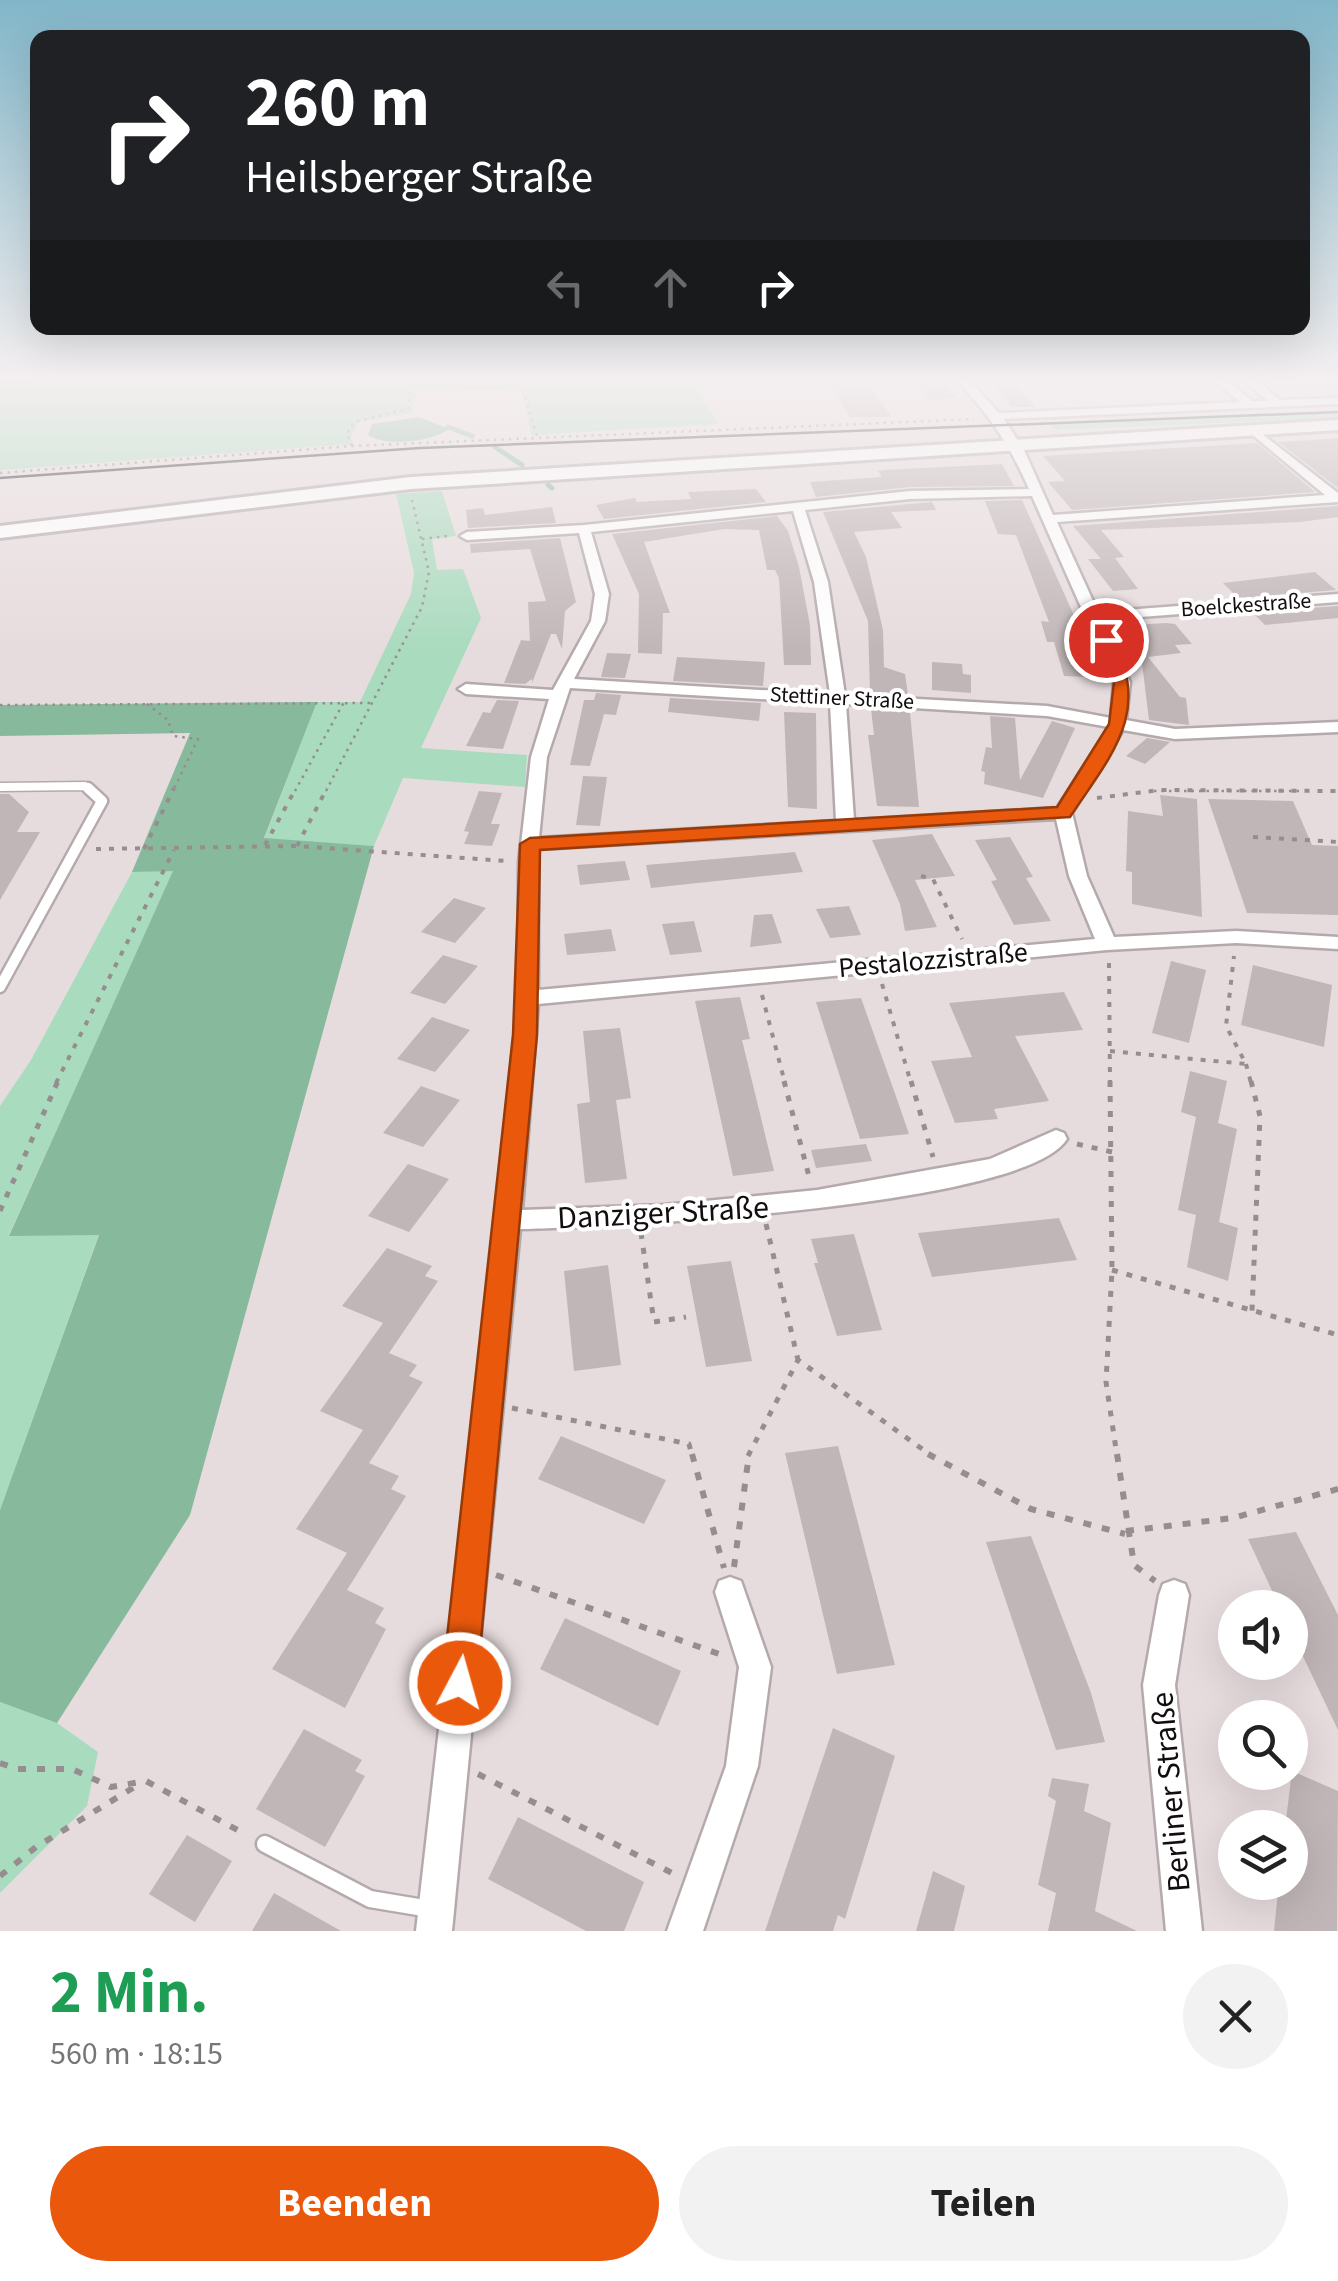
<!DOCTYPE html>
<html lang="de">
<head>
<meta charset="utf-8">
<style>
  body { margin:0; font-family:"Source Sans 3",sans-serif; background:#f2f2f2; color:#222; height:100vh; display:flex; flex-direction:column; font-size:38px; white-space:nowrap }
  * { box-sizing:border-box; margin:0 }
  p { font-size:32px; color:#767676 }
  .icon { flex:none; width:55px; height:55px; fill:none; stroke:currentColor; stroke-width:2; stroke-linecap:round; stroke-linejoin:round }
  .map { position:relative; height:1931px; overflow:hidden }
  .sheet { display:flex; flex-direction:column; background:#fff; flex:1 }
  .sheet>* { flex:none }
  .banner { position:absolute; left:30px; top:30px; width:1280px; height:305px; border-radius:20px; box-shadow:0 10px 40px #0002; background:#202124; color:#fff; overflow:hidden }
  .buttons { position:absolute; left:1218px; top:1590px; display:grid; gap:20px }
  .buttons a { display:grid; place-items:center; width:90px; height:90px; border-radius:50%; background:#fff; box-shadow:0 10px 40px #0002; font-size:50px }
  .pin { position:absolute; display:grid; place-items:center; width:85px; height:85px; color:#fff; margin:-42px; border:5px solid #fff; border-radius:50%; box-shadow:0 2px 10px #0007 }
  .me { position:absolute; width:110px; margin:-55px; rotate:6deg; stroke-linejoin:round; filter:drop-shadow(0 0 8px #0008) }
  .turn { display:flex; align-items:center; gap:35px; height:210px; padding:0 50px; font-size:45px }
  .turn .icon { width:130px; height:130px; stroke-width:2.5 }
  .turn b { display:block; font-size:70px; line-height:85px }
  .lanes { display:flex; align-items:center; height:95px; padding:0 50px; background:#0003; justify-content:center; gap:50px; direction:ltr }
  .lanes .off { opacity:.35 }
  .round { display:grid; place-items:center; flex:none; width:105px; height:105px; border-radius:52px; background:#f2f2f2 }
  .head { display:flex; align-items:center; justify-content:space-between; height:170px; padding:0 50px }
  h1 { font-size:60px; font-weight:700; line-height:75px; color:#1e9e55 }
  .button { display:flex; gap:20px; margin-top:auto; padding:20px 50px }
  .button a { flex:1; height:115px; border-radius:60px; background:#ea580c; color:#fff; font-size:40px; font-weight:700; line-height:115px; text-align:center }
  .button a+a { background:#f2f2f2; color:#222 }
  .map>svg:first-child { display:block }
</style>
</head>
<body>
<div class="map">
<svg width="1338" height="1931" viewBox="0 0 1338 1931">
  <rect width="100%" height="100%" fill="#e7dcdd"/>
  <!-- green -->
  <path fill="#a9dbbe" d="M0 380H691L719 424 531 435 522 390H418L412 413 359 422 350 438 354 444 0 470Z
    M1338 413V418L1055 430 1051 425Z
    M442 491 456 536 432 539 437 570 463 569 481 618 421 748 527 755 525 787 403 778 374 846 264 839 317 702H360L411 594 414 573 396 494Z
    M174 870 9 1235 99 1234 0 1510V1106L31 1060 132 872Z
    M0 1702 57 1723 98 1752 87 1806 0 1893Z"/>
  <!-- forest -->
  <path fill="#87b99c" d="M317 702 264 838 374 846 190 1515 57 1723 0 1702V1510L99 1235 9 1236 173 871 132 872 190 733 0 736V705Z"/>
  <!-- water -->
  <path fill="#86b89b" d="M419 417 449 429C432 442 385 447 368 435L372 424Z"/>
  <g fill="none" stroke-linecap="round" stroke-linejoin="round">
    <!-- stream -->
    <path stroke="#86b89b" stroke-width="5" d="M448 427 472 436
      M495 447 522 465
      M548 485 552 488"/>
  </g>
  <!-- building -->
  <path fill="#c1b6b7" d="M827 380H866L891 417H850Z
    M915 380H942L957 398 929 400Z
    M992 380H1009L1036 407H1011Z
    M1338 438V488L1278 442 1315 440Z
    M1257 443 1315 492 1072 510 1048 482 1065 481 1043 456Z
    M1002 464 1014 486 910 487 816 497 810 482 882 477 878 471 883 470Z
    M756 489 766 502 604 519 596 505 635 498 637 502 691 499 688 492Z
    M1022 500 1072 611 1093 674 1089 677 1064 676 1054 642H1047L1041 621 1049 622 1016 535 998 534 985 501Z
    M932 502 936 510 891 512 902 528 854 532 866 557 883 630 884 667 905 674 908 695 870 693 868 621 823 512Z
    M1338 506V517L1300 522 1101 530 1124 557 1115 558 1138 589 1113 591 1088 559H1101L1073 526Z
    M552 507 556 523 468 528 466 510 483 508 485 515Z
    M777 516 788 531 799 567 810 625 811 665H784L779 578 775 570H767L759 530 724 529 644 542 670 613H663L662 654 638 653 639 594 612 534Z
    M560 538 576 602 565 611 562 649 556 634H551L532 683V679L525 684 504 683 521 640 530 641 528 602 546 601 530 549 471 553 470 544Z
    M1315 572 1336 590 1238 598 1223 583Z
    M1338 606V618L1265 625 1252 612Z
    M1166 623 1175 624 1192 644 1175 645 1181 653 1148 657 1180 697 1186 698 1189 725 1149 720 1141 655 1117 626Z
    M607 653 631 654 625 678 601 677Z
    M677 657 765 662 763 686 673 681Z
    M932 662 962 664 963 674 971 675V693L932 690Z
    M596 693 621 695 616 715 604 714 590 766 570 765 584 700H594Z
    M670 698 761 703 759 721 668 712Z
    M497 700 519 701 503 749 466 746 483 712 490 713Z
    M871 709 910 712 919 807 877 806 868 735H874Z
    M784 712 816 713 817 809 788 807Z
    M990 716 1015 718 1020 780 1052 721 1075 728 1043 798 984 784 985 772 981 771 986 747 992 748Z
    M1147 738 1170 742 1145 764 1126 756Z
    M583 776 607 777 600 826 576 825Z
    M479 791 502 793 491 824H500L492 846 464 844 469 832 464 831Z
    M0 794H9L29 812 17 832H40L0 900Z
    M1160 795 1197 799 1202 917 1132 904V872L1126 871 1128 811 1163 816Z
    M1208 799 1293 801 1312 845 1338 846V915L1247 913Z
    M932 834 955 876 915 880 937 927 905 931 900 904 872 840Z
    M1010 837 1033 877 1026 878 1051 921 1014 925 991 881 997 880 975 840Z
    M795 852 803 872 651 888 646 865Z
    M625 861 630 880 580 885 577 865Z
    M454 898 486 908 455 943 421 932Z
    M849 906 861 935 830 938 816 909Z
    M772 914 782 943 750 947 754 915Z
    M694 921 702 952 670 955 662 924Z
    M611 929 616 951 567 955 564 934Z
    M443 955 478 966 445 1004 410 993Z
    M1171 961 1206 970 1189 1043 1152 1033Z
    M1253 965 1332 985 1324 1047 1241 1025Z
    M1064 992 1083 1030 1015 1036 1049 1101 994 1109 998 1119 955 1123 931 1061 972 1057 949 1003Z
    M740 997 750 1039 742 1040 774 1171 733 1176 695 1001Z
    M861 998 898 1102 909 1134 860 1139 816 1002Z
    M432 1017 470 1030 435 1072 397 1059Z
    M620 1028 631 1098 616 1100 627 1179 585 1183 577 1104 590 1102 583 1031Z
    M1190 1071 1227 1081 1218 1123 1237 1129 1219 1222 1238 1228 1228 1281 1187 1267 1196 1215 1178 1210 1196 1117 1181 1112Z
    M421 1086 460 1100 423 1147 383 1133Z
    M866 1144 872 1161 816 1168 811 1150Z
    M408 1164 449 1179 409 1232 368 1216Z
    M1059 1218 1077 1260 932 1277 918 1233Z
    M854 1234 882 1330 837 1336 814 1263H818L811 1239Z
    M387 1248 432 1266 425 1276 438 1281 389 1353 417 1365 409 1376 423 1382 369 1463 399 1476 391 1489 406 1496 347 1590 384 1608 375 1623 386 1629 345 1708 272 1669 347 1553 296 1529 363 1430 320 1411 383 1323 342 1306Z
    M731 1261 752 1361 706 1367 687 1266Z
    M608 1265 621 1365 574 1371 564 1271Z
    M561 1436 666 1480 644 1524 538 1479Z
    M838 1446 895 1665 837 1674 785 1453Z
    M1296 1532 1338 1615V1730L1290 1629V1608H1280L1248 1539Z
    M1031 1536 1091 1693 1105 1742 1056 1750 986 1542Z
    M565 1618 681 1671 658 1726 540 1669Z
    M833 1728 895 1756 845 1919 838 1915 833 1931H765Z
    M304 1729 362 1760 355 1771 365 1776 325 1847 256 1809Z
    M1292 1771 1338 1791 1337 1931H1274L1279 1882H1290V1828H1285Z
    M1052 1778 1089 1784 1084 1811 1111 1823 1095 1911 1137 1931H1048L1056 1893 1038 1885 1056 1801 1048 1796Z
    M518 1817 644 1882 624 1931H586L488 1879Z
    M187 1835 232 1861 195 1922 149 1894Z
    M933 1871 965 1886 954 1931H916Z
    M274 1893 341 1931H252Z"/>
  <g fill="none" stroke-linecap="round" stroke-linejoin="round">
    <!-- lane-far2 casing -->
    <g stroke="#b4aaab" stroke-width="11">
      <path id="lane-far2" d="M0 787 85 786 90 791"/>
    </g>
    <!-- lane-far1 casing -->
    <g stroke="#b4aaab" stroke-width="15">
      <path id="lane-far1" d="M0 987 102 801 88 788"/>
    </g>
    <!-- lane casing -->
    <g stroke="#b4aaab" stroke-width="21">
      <path id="lane" d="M265 1844 370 1899 430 1909"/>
    </g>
    <!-- street casing -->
    <g stroke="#b4aaab" stroke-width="5">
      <path id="street" d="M958 380H969L999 413 1240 402 1214 380H1226L1252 401H1268L1244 380H1256L1280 400 1338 398V404L1004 419 1024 450 1053 515 1325 495 1249 432V428L1253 427 1338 493V502L1057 522 1098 612 1338 594V602L1101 620 1130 682 1126 720 1175 729 1338 722V732L1175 739 1123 730 1072 813 1087 876 1114 937 1236 931 1338 937V949L1236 943 1107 950 538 1004 522 1210 664 1205 817 1190 990 1159 1056 1130 1064 1133 1067 1139C1025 1207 608 1227 520 1229L452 1931H416L497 1220 518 998 519 862 531 757 549 699 466 694 458 689 466 684 553 690 591 621 595 594 579 533 467 540 460 536 467 532 584 525 910 491 1029 489C1007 439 992 421 958 380ZM1032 496 1114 682 1111 718 1047 706 845 695 828 582 805 510 910 499ZM793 511 814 582 830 694 574 679 605 621 609 594 591 532ZM570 688 830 703 836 821 539 838 547 757ZM846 704 1047 716 1109 727 1057 808 854 820ZM1056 819 1069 876 1095 939 538 990V849Z
        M730 1577 741 1581 771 1667 758 1766 703 1931H667L726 1766 739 1667 715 1592 719 1581Z
        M1174 1580 1185 1584 1189 1595 1175 1685 1202 1931H1166L1143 1685 1159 1595 1163 1584Z"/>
    </g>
    <!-- primary casing -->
    <g stroke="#b4aaab" stroke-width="6">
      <path id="primary" d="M1338 420V430L411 489 0 538V526L411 477Z"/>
    </g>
    <!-- path-far3 -->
    <path stroke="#968e8e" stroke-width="2.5" stroke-dasharray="2.5 5" stroke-linecap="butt" d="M411 384 523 390 537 436
      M352 446 347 433 354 422 408 409 412 380
      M0 473 352 446 974 419
      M422 539 447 536
      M147 704 168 720 173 736 198 739 173 791
      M0 705 374 703
      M295 791 344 702
      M326 791 422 607 429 572 412 500
      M1154 791H1300"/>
    <!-- path-far2 -->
    <path stroke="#968e8e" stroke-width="4" stroke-dasharray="5 8" stroke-linecap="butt" d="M1097 798 1160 790 1338 791
      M1253 837 1338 842
      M265 845 296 788
      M297 846 327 788
      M96 849 297 846 506 861
      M144 849 174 788
      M921 876 933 879 962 939
      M1109 963 1110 1083
      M882 984 911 1083
      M762 995 785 1083
      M1110 1051 1246 1064 1226 1026 1234 956
      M1246 1064 1251 1083
      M56 1083 174 850"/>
    <!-- path-far1 -->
    <path stroke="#968e8e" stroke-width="5" stroke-dasharray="6 9" stroke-linecap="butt" d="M784 1081 810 1180
      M911 1081 933 1157
      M1110 1081 1112 1270 1106 1382 1117 1456
      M1251 1081 1260 1116 1252 1311
      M1077 1144 1112 1152
      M0 1211 58 1081
      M766 1224 798 1360
      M641 1233 654 1322 686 1317
      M1112 1270 1338 1335
      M512 1408 689 1444 692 1456
      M748 1456 798 1360 932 1456"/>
    <!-- path -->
    <path stroke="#968e8e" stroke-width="6" stroke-dasharray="8 11" stroke-linecap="butt" d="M692 1454 724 1568
      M928 1454 1031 1509 1125 1534
      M1117 1454 1134 1565 1155 1581
      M1126 1531 1233 1518 1338 1489
      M734 1567 749 1454
      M496 1575 722 1655
      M0 1763 18 1769H72L111 1787 146 1781 247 1835
      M478 1774 674 1874
      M0 1876 36 1847 141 1783"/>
    <!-- lane-far2 -->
    <use href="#lane-far2" stroke="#fff" stroke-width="8"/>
    <!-- lane-far1 -->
    <use href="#lane-far1" stroke="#fff" stroke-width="10"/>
    <!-- lane -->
    <use href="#lane" stroke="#fff" stroke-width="16"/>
    <!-- street -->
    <use href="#street" fill="#fff" fill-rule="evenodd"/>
    <!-- primary -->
    <use href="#primary" fill="#fff" fill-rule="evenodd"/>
    <!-- tram -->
    <path stroke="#322d2d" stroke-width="2.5" d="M0 478 420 448 1338 412"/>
  </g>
  <!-- sky -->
  <linearGradient id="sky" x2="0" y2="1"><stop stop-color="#81b6c9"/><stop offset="0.58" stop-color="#f4eff0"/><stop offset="1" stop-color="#f4eff0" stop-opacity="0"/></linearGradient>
  <rect width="1338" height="651" fill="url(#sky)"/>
  <!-- route -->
  <path fill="#ea580c" stroke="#983908" stroke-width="2.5" d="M1100 636H1111C1153 711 1112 754 1070 817L540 850 537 1035 477 1683 472 1696 460 1701 447 1696 442 1683 513 1035 520 844 530 838 1057 807 1109 724 1114 682Z"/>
  <g text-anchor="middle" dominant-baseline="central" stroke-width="8" stroke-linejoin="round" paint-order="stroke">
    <!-- far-street labels -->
    <g font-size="22" fill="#120e0e" stroke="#fff">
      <text transform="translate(1246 605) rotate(-4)">Boelckestraße</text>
      <text transform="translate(842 698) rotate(3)">Stettiner Straße</text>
    </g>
    <!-- street labels -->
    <g font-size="28" fill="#120e0e" stroke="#fff">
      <text transform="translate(933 960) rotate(-5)">Pestalozzistraße</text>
    </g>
    <!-- near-street labels -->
    <g font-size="32" fill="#120e0e" stroke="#fff">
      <text transform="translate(663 1213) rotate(-3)">Danziger Straße</text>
      <text transform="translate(1171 1792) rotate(-95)">Berliner Straße</text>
    </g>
  </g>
</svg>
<div class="buttons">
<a><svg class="icon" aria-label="sound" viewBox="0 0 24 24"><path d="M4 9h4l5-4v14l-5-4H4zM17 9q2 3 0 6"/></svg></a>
<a><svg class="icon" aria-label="search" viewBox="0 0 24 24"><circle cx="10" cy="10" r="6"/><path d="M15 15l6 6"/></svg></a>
<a><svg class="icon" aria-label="layers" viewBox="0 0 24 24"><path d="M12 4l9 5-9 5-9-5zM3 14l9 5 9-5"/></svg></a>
</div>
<div class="pin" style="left:1106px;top:640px;background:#d93025"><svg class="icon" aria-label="arrive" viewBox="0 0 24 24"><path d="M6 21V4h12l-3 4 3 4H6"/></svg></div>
<svg class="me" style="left:460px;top:1683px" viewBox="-20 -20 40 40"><circle r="17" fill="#ea580c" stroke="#fff" stroke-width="3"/><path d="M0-11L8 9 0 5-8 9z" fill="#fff"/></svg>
<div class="banner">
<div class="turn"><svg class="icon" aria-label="right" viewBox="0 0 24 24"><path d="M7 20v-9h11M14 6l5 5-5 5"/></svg><div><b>260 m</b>Heilsberger Straße</div></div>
<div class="lanes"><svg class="icon off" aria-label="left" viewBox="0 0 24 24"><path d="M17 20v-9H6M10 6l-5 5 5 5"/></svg><svg class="icon off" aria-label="ahead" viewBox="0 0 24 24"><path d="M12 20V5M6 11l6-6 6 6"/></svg><svg class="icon" aria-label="right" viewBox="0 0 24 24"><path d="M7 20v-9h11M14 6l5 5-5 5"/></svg></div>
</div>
</div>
<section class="sheet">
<div class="head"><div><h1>2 Min.</h1><p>560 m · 18:15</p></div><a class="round"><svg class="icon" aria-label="close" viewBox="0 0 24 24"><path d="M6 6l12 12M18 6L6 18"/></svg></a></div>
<div class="button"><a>Beenden</a><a>Teilen</a></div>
</section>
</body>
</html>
